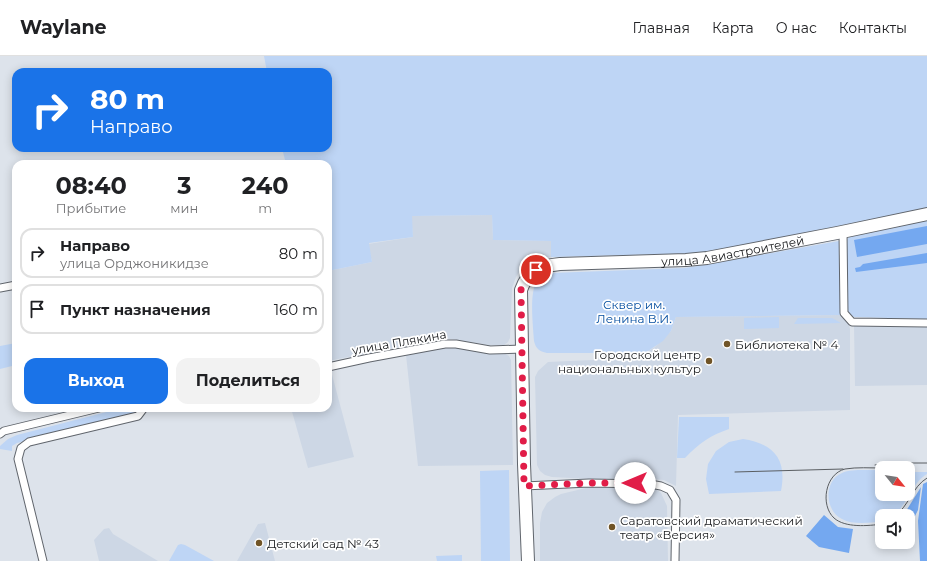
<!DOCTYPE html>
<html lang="ru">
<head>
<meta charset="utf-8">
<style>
  body { margin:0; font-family:Montserrat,sans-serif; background:#f2f2f2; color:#202124; height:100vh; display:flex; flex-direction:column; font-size:15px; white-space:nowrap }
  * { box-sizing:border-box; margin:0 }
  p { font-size:13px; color:#757577 }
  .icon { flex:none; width:22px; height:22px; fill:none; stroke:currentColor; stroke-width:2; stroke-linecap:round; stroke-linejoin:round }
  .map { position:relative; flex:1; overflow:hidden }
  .drawer { position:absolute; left:12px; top:104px; width:320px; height:252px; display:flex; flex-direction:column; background:#fff; border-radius:12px; box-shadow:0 2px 10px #0003 }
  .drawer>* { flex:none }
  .banner { position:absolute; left:12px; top:12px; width:320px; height:84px; border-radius:12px; box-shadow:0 2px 10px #0003; background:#1a73e8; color:#fff; overflow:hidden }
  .needle { width:26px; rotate:120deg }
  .buttons { position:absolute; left:875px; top:405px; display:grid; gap:8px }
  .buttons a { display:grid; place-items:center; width:40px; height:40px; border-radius:8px; background:#fff; box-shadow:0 2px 10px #0003; font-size:20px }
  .pin { position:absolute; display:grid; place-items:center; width:34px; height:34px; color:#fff; margin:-17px; border:2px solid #fff; border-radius:50%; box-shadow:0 1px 4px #0007 }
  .me { position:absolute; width:44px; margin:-22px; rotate:270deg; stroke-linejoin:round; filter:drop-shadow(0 0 3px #0008) }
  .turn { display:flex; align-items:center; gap:14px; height:84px; padding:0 12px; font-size:18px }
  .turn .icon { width:52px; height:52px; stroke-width:2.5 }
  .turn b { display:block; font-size:28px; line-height:34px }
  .eta { display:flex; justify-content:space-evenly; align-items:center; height:68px; text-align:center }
  .eta b { font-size:24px; font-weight:700; line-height:28px }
  .cta { display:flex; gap:8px; margin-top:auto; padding:8px 12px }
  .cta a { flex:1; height:46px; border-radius:12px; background:#1a73e8; color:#fff; font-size:16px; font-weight:700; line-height:46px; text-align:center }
  .cta a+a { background:#f2f2f2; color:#202124 }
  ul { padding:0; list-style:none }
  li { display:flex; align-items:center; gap:12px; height:50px; margin:0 8px 6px; padding:0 4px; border:2px solid #e0e0e0; border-radius:12px }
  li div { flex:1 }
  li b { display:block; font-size:15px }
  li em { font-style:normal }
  header { display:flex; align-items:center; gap:24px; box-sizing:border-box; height:56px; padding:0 20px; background:#fff; border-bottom:1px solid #e0e0e0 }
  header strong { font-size:19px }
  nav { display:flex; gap:22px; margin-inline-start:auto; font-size:14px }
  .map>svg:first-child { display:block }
</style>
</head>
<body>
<header>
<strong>Waylane</strong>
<nav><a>Главная</a><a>Карта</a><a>О нас</a><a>Контакты</a></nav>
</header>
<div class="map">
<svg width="927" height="505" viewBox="0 0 927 505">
  <rect width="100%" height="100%" fill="#dde3eb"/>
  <!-- built -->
  <path fill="#cdd7e5" d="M492 159 493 184 552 185 551 201 531 205 523 210 516 221 512 232 510 282 508 286 504 289H489L444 282 328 305V215L372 206 368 188 413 181 411 160Z
    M842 259 849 269 850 273V354L678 359 676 430 664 424 651 423H589L552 421 545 419 540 415 537 409 535 321 538 315 548 306 637 302 642 304 645 297 655 291 671 275 676 261Z
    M854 269 927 271V329L855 330Z
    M445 292H465L490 298 504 297 509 300 511 304 513 409 418 410 406 299Z
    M331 315 354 401 308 412 291 352H328V316Z
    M590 431H648L656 433 661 437 667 450 668 505H540V467L542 456 547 447 555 441 561 438Z
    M265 467 275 505H237L258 468Z
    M109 472 113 478 158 505H99L94 484 104 473Z"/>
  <!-- green -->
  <path fill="#bed5f5" d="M264 0H927V152L705 197 551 201V185L493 184 492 159 412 160 413 181 369 187 372 206 328 215V108H286L282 92H328V16H267Z
    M927 163V263L854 261 850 258 847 253 845 189 848 182 853 178Z
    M839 185 842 259 676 261 671 275 663 285 645 297H547C539 295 536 293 534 285 533 269 529 237 537 225 541 221 546 219 551 217L685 212 710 208Z
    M779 261V272L744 273V262Z
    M798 262H832L841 267 794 268Z
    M16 287V309L0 313V290Z
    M122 352H139V355L135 357 17 387 12 390V395L0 393V390L8 383 17 379Z
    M679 361H729V373C711 379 698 388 685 402H677Z
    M743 383C775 388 787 404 781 435L709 438 706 423 708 408 716 395 729 386Z
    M509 414 510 505H481L480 415Z
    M863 414H882V438H908V416H927V418C911 427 906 453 892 460 889 461 885 460 882 460V465C870 467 853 469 842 463 825 455 823 425 842 417 848 414 856 414 863 414Z
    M181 488 185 489 214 505H169L178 489Z
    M462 499V505H437L436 500Z"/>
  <!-- forest -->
  <path fill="#74a8f0" d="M927 170V188L857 201 854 184Z
    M927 197V207L856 216 855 212 860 211 863 208Z
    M927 426V505H920L918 465 923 428Z
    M921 431 918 454 915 460 909 461 908 466V460H900L906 455Z
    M824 459 838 471 853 473 849 497 819 491 806 480Z
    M882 469V482L878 483 876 470Z"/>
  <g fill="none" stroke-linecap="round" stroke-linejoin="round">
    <!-- minor casing -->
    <g stroke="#60656c" stroke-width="9">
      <path id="minor" d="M843 176 844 257 852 266 927 267
        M0 232 16 229
        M328 311 369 302 445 288H456L490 294 522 293
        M0 378 4 375 99 352
        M524 430 589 427 650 428 661 430 670 434 676 444 675 505
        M43 505 18 403 21 392 29 386 138 360 144 352"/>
    </g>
    <!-- primary casing -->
    <g stroke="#60656c" stroke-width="14">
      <g id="primary">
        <path id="s1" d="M528 505 524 408 521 234C528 214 540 210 560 208L686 204 707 202 837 177 927 158"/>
      </g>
    </g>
    <!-- minor -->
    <use href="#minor" stroke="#fff" stroke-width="7"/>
    <!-- primary -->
    <use href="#primary" stroke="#fff" stroke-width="12"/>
    <!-- tram -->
    <path stroke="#5a5e62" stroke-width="1" d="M875 409 888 407H927
      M882 412C870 412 857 411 845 413 825 418 820 449 834 462 845 472 868 470 882 468
      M735 416 843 413
      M895 460C909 450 912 431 927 422"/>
  </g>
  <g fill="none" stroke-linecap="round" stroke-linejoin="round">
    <!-- route -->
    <path stroke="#e11d48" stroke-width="7" stroke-dasharray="0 12.6" d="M536 214C529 219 524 225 521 234L524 430 590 427H635"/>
  </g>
  <!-- markers -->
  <g fill="#705427" stroke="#fff" stroke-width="1.5">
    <circle cx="727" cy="288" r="4"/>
    <circle cx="709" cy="305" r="4"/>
    <circle cx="612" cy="471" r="4"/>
    <circle cx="259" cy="487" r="4"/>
  </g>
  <g text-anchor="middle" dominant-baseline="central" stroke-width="3.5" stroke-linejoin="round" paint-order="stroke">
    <!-- street labels -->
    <g font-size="12" fill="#181a1d" stroke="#fff">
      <text stroke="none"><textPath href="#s1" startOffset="495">улица Авиастроителей</textPath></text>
      <text transform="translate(399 286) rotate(-10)">улица Плякина</text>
    </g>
    <!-- park labels -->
    <g font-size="12" fill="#014b9e" stroke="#fff">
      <text x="634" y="248">Сквер им.<tspan x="634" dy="14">Ленина В.И.</tspan></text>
    </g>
    <!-- poi labels -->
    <g font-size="12" fill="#181a1d" stroke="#fff" text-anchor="start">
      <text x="735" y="288">Библиотека № 4</text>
      <text x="701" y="298" text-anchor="end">Городской центр<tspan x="701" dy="14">национальных культур</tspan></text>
      <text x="620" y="464">Саратовский драматический<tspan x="620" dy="14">театр «Версия»</tspan></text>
      <text x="267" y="487">Детский сад № 43</text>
    </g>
  </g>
</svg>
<div class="buttons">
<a><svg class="needle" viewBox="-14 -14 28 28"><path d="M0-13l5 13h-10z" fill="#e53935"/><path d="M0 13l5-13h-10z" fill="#757577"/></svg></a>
<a><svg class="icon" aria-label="sound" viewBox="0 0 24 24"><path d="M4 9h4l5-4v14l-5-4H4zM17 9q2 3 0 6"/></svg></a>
</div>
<div class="pin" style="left:536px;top:214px;background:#d93025"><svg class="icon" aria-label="arrive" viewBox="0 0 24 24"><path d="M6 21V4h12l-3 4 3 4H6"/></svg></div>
<svg class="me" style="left:635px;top:427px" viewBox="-20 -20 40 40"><circle r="19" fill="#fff"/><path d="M0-13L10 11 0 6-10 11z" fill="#e11d48"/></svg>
<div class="banner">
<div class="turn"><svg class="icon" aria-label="right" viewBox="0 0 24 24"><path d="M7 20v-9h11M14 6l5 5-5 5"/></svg><div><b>80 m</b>Направо</div></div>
</div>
<section class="drawer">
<div class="eta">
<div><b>08:40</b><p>Прибытие</p></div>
<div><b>3</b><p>мин</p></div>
<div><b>240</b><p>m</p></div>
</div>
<ul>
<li><svg class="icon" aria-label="right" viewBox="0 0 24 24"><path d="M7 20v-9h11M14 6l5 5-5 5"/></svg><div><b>Направо</b><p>улица Орджоникидзе</p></div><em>80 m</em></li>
<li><svg class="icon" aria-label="arrive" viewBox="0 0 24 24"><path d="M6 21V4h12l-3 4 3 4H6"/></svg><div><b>Пункт назначения</b></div><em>160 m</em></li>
</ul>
<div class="cta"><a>Выход</a><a>Поделиться</a></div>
</section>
</div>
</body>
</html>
